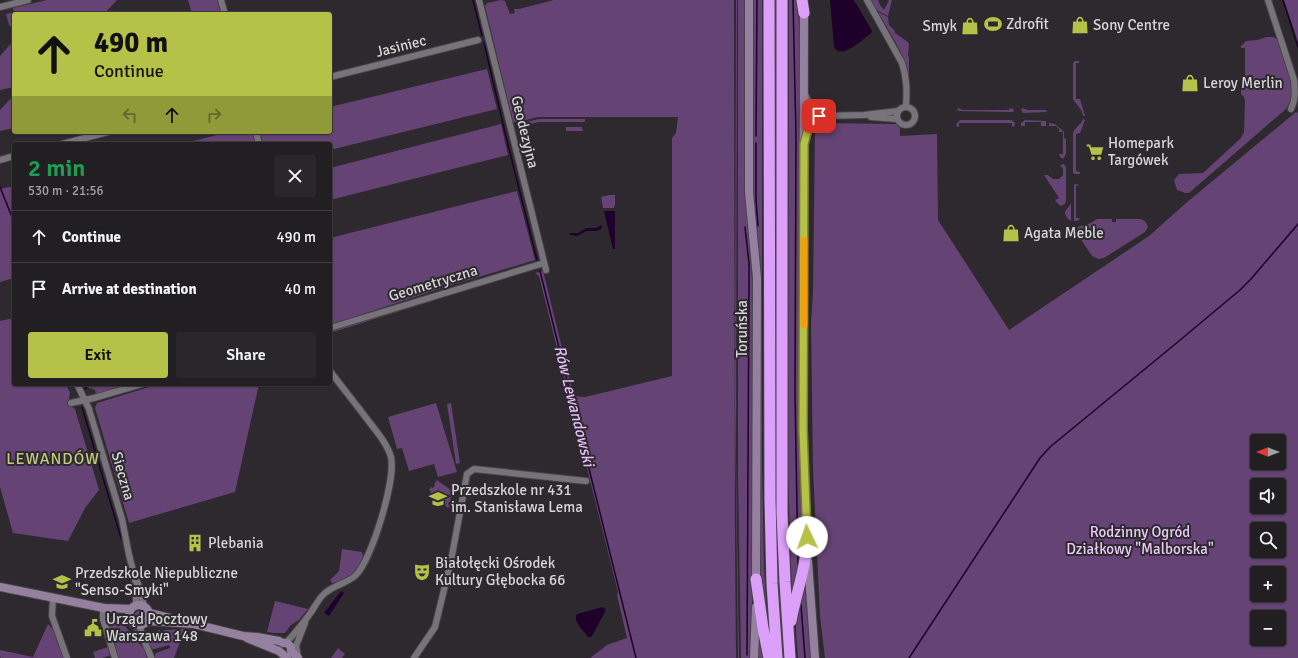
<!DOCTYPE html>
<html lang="en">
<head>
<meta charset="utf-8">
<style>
  body { margin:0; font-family:Signika,sans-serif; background:#2a272a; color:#f1f3f6; height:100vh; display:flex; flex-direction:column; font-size:15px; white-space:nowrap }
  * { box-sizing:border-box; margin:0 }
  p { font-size:13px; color:#a2a2a5 }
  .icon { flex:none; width:22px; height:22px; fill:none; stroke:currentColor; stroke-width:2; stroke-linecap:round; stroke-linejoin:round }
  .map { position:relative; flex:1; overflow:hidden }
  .drawer { position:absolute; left:12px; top:142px; width:320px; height:244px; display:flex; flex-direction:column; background:#221f22; border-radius:4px; box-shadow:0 1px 3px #0004,0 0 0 1px #3f3d40 }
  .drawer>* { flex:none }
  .hud { position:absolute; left:12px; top:12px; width:320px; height:122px; border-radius:4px; box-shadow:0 1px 3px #0004,0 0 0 1px #3f3d40; background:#b6c148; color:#111; overflow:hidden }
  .needle { width:26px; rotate:270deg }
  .controls { position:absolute; left:1250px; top:434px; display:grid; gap:8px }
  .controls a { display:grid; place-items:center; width:36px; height:36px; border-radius:4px; background:#221f22; box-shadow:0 1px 3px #0004,0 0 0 1px #3f3d40; font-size:20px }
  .pin { position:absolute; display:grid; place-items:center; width:34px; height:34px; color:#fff; margin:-17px; border-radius:8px; box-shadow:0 2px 6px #0006 }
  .me { position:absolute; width:44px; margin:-22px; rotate:357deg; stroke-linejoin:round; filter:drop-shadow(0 0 3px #0008) }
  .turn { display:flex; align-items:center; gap:14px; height:84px; padding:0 16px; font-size:18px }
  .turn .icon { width:52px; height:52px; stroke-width:2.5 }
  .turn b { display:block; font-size:28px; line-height:34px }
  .lanes { display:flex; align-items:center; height:38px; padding:0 16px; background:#0003; justify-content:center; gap:20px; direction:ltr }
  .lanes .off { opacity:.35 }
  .round { display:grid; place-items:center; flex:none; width:42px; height:42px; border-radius:4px; background:#2a272a }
  .summary { display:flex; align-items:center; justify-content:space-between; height:68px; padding:0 16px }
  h1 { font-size:24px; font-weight:600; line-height:30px; color:#1e9e55 }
  .primary-button { display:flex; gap:8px; margin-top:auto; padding:8px 16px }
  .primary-button a { flex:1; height:46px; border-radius:4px; background:#b6c148; color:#111; font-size:16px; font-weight:600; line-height:46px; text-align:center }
  .primary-button a+a { background:#2a272a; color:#f1f3f6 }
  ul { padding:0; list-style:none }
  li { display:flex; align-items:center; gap:12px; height:52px; padding:0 16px; border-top:1px solid #3f3d40 }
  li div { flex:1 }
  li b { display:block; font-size:15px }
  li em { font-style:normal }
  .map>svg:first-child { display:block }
</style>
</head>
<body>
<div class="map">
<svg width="1298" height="658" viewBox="0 0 1298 658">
  <rect width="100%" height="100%" fill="#2d292e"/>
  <!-- green -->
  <path fill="#654374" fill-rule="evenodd" d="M47 0H117L104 14H14V30L9 25 6 14 14 12 13 8Z
    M188 0H217L220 11 210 14H192Z
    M501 0 505 1 510 14 515 13 514 9H519L554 0H734L735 541 736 658H590L607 645 627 638 617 595 618 592 539 276 535 273 543 271 574 396 585 397 672 376V138L676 133 678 117H538L517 122H513L485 6 487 3Z
    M736 0H737L736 458 739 658H738L735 411Z
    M738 0H745V191L752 279V617L751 658H741L738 475Z
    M753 0H762V469L764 569 769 647 761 591 760 575V277L754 214 752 182Z
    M775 0H777V511L780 593 785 658H782L776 569 774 464Z
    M789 0H798C800 37 799 75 801 113L804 546 792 598 788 469Z
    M867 0H878L880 5 884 10 889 0H892L888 16 872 8Z
    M1284 0H1298V42Z
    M878 12 888 17 889 25 895 31 894 32 909 43 908 56 909 57V82C908 58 889 32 878 12Z
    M1267 37H1273L1277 39C1283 51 1295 87 1291 100 1290 103 1287 106 1286 109L1189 193H1185L1177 190 1174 180 1179 174 1203 173 1241 138 1244 132 1245 101 1244 97 1241 94V87H1245V48H1241V46L1246 41 1257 40Z
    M14 40V87L0 90V56Z
    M1075 61H1079V63H1076V99H1080L1085 116H1083C1082 108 1076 105 1073 99V63Z
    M487 69 497 109 330 150V144H263L260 132H330V107Z
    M14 96V128L0 131V110L12 97Z
    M958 108 963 110H1008L1012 108 1014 110 1013 112H1007L959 111 957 110Z
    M1022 108 1028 110H1046L1047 112 1023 113 1021 110Z
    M1296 112 1298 113V658H825L820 616 813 469 811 322 813 293 815 128 819 123 896 124 900 128V136L937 134 938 220 1009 330 1149 236 1186 203ZM1257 441H1279V463H1257ZM1257 485H1279V507H1257ZM1257 529H1279V551H1257ZM1257 573H1279V595H1257ZM1257 617H1279V639H1257Z
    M539 119H585V122H539L522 126V123Z
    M1083 119 1085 120 1080 133 1076 134V171L1080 172V174H1075L1073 173V133C1075 127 1081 125 1083 119Z
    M960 120H1011L1014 122 1015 124 1014 126 1012 127V123H959V127H957L956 124Z
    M1025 120 1046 121V126H1041V122H1025V126H1021V123Z
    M1049 123 1055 124 1064 132V138L1066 139V154L1063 159 1060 157 1059 154H1063V132H1059V129L1056 126H1049Z
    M501 124 508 155 330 200V168Z
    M566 127H582L583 131H566Z
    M229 132H252L255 144H181Z
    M1063 164 1065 165 1066 168V200L1065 204 1061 206 1058 204 1055 200 1059 198 1044 175H1048L1053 179H1059L1063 175V169L1060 165Z
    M1075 184 1080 185 1076 186V218H1080C1079 221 1077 221 1074 221V185Z
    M14 186V278L0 282V189Z
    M517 191 535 260 439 289 330 325V238Z
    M609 195H615V206H614V208H603L601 197Z
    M1071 203V221L1068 219 1065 214C1065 209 1069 208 1071 203Z
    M1097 219H1112V222H1116V219H1140C1144 219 1147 223 1148 227L1145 232 1104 258 1098 259 1092 256 1076 232 1078 227 1091 223Z
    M438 297 432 301 330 333V330Z
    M14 318V384H66L70 393 69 398 71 406 75 409 99 490 85 508 68 541 13 533 0 487V321Z
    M85 384H130L96 394 95 390 87 387Z
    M159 384H259L235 492 129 523 95 408 97 403Z
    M436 403 457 472 438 477 434 464 409 471 402 448 397 449 388 417Z
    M451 403 460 463 456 464 447 404Z
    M437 480 455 493 450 499 451 500 448 504 450 506 448 508 430 493 431 491 429 490 431 487 433 488 435 485 434 484Z
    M342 549 362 552 363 557C361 560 360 565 357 569 353 576 340 583 332 583L330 580 339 571Z
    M805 577 811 658H798L796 634V614Z
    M275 601 308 609 299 620 291 625 285 633H274L267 632Z
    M134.5 616a5.5 5.5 0 1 1 11 0a5.5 5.5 0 1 1-11 0Z
    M106 614 119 619 144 649 147 658H118L105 617Z
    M123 617C127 618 136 628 138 632 132 630 126 623 123 617Z
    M48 624 54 631 64 658H1L0 657V650L33 657Z
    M759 626 764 658H757Z
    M185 629 174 658H154L156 653 170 648 169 645 155 649H152L149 643 148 636 159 630H160V632H164V630Z
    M108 647 111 655 102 658H95L93 652Z
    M338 648 345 654 342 658H331Z"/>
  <!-- water -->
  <path fill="#1e002a" d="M830 0H853L857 5 872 31 871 33C863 39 841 61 834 47Z
    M604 211H615V249H613Z
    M601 225 602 228 597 231H587L577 236 570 235 569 233H578L587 228H597Z
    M341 591 344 593 329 616 324 613Z
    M603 607 606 610 592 636 591 637H588C584 631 572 621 577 614Z"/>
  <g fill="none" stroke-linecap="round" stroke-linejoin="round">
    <!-- stream -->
    <path stroke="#1e002a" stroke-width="1.5" d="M473 0 482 36
      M793 0 796 136 795 394 798 565
      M1283 0 1298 47
      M484 43 508 145 537 260
      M756 136 757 0
      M756 143V200L758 226
      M0 187 14 222
      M745 227 749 263V282L747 655
      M540 271 636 658
      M84 384 86 388 85 389
      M82 407 121 538
      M801 605 805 658
      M909 658 1040 458 1050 447 1179 341 1240 290 1251 279 1298 224"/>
    <!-- street casing -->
    <g stroke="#474449" stroke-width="8">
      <path id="street" d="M221 0 225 14
        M479 0 546 270
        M867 0 902 63C907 78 907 91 906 107
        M1268 0 1294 80C1295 91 1296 99 1291 109
        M0 7 28 0
        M330 77 478 40
        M806 96 811 111 819 116 864 115 898 111
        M897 116a9 9 0 1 1 18 0a9 9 0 1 1-18 0Z
        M871 117 897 119
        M256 132 259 144
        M806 134 809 125 819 116
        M62 144 108 132
        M0 160 14 156
        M330 328 544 263
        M77 384 89 409 122 519 129 555 135 578 136 598V606
        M71 403 94 398 142 384
        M137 581 140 589 144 606
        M53 597 52 616 67 658
        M103 607V619L115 658
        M140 626 142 635 151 657
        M286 643C294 634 302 625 309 615 314 609 317 601 323 595 332 585 347 584 356 575 372 559 396 479 391 457 387 443 376 431 367 419 355 403 342 387 330 371
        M298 657 296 646 305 623
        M414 658 435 627 451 561 467 474 474 469 586 481"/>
    </g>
    <!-- secondary casing -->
    <g stroke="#474449" stroke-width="10">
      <path id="secondary" d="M749 0V192L757 278 756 583
        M804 9 803 430 807 541
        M808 561 815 658
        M0 587 104 608 131 609
        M129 615a10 10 0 1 1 20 0a10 10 0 1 1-20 0Z
        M149 613 170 618
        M148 621 194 624 243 636 257 637 279 641 283 643H287L291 647V651L298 658
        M247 638 279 651 287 658
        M754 658 756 607"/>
    </g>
    <!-- highway casing -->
    <g stroke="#474449" stroke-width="13">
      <path id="highway" d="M769 0 770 499 772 584 777 658
        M782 0V513L785 582 790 658
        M802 0 804 13
        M756 579 763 628 769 658
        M791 621C796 593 807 565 807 537"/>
    </g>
    <!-- street -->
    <use href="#street" stroke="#78737a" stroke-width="6"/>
    <!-- secondary -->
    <use href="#secondary" stroke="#9680a0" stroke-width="8"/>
    <!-- highway -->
    <use href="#highway" stroke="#dda0fa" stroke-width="11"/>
  </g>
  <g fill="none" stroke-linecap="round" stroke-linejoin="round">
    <!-- route casing -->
    <g stroke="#767d2f" stroke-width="10">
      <path id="route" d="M807 537 803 430 804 144 809 125 819 116"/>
    </g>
    <!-- route -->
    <use href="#route" stroke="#b6c148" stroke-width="7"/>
    <!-- slow -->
    <path stroke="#f59e0b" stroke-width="7" d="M804 240V325"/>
  </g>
  <!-- icons -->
  <defs>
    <g id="stadium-bare" transform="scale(1.38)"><path d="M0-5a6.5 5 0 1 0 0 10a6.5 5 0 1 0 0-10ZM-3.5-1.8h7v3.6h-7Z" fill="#b6c148" stroke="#2d292e" stroke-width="2.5" paint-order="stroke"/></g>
    <g id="shop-bare" transform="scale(1.38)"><path d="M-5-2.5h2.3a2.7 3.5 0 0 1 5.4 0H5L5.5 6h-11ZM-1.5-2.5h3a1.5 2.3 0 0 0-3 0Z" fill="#b6c148" stroke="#2d292e" stroke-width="2.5" paint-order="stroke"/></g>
    <g id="supermarket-bare" transform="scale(1.38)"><path d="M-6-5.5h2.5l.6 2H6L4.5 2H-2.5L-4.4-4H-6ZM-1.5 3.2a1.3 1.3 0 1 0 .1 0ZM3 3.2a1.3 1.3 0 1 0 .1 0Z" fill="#b6c148" stroke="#2d292e" stroke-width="2.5" paint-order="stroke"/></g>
    <g id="school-bare" transform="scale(1.38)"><path d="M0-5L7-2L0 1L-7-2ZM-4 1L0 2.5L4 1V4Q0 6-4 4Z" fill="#b6c148" stroke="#2d292e" stroke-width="2.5" paint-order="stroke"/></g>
    <g id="building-bare" transform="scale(1.38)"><path d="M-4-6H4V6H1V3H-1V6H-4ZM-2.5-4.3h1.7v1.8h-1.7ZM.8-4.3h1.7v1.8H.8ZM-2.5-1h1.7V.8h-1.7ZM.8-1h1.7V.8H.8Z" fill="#b6c148" stroke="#2d292e" stroke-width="2.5" paint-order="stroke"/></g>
    <g id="theatre-bare" transform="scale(1.38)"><path d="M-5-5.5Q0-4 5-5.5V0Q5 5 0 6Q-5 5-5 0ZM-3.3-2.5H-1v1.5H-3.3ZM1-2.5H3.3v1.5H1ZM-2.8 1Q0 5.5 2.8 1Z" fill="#b6c148" stroke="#2d292e" stroke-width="2.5" paint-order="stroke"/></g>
    <g id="civic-bare" transform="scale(1.38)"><path d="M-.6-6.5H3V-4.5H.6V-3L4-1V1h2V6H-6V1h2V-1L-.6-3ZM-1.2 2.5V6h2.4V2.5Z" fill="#b6c148" stroke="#2d292e" stroke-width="2.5" paint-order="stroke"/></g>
  </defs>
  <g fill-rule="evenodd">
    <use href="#stadium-bare" x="993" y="24"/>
    <use href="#shop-bare" x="1080" y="25"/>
    <use href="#shop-bare" x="970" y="26"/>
    <use href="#shop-bare" x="1190" y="83"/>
    <use href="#supermarket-bare" x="1095" y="152"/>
    <use href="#shop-bare" x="1011" y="233"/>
    <use href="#school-bare" x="438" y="499"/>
    <use href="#building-bare" x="195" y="543"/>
    <use href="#theatre-bare" x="422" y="572"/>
    <use href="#school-bare" x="62" y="582"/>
    <use href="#civic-bare" x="93" y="628"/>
  </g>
  <g text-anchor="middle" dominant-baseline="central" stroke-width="4" stroke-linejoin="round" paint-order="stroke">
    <!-- poi labels -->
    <g font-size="15" fill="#d6d4d7" stroke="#2d292e" text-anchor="start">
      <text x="1006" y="24">Zdrofit</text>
      <text x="1093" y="25">Sony Centre</text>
      <text x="957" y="26" text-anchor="end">Smyk</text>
      <text x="1203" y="83">Leroy Merlin</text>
      <text x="1108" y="143">Homepark<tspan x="1108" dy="17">Targówek</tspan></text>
      <text x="1024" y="233">Agata Meble</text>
      <text x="451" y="490">Przedszkole nr 431<tspan x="451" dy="17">im. Stanisława Lema</tspan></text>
      <text x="208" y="543">Plebania</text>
      <text x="435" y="563">Białołęcki Ośrodek<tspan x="435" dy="17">Kultury Głębocka 66</tspan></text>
      <text x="75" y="573">Przedszkole Niepubliczne<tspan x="75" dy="17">"Senso-Smyki"</tspan></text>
      <text x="106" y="619">Urząd Pocztowy<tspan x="106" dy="17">Warszawa 148</tspan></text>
    </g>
    <!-- street labels -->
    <g font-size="15" fill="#d6d4d7" stroke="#2d292e">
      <text transform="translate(401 46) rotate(-14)">Jasiniec</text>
      <text transform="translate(525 132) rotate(76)">Geodezyjna</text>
      <text transform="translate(433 283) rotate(-17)">Geometryczna</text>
      <text transform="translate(742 329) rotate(-90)">Toruńska</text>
      <text transform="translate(123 476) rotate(74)">Sieczna</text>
    </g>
    <!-- park labels -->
    <g font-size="15" fill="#e7c8f7" stroke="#2d292e">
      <text x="1140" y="532">Rodzinny Ogród<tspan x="1140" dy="17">Działkowy "Malborska"</tspan></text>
    </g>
    <!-- water labels -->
    <g font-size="16" font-style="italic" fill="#e5bbf9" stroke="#2d292e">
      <text transform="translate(574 406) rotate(76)">Rów Lewandowski</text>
    </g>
    <!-- neighbourhood labels -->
    <g font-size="16" letter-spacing="1" fill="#c1ca7d" stroke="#2d292e">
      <text x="53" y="459">LEWANDÓW</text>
    </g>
  </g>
</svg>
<div class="controls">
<a><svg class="needle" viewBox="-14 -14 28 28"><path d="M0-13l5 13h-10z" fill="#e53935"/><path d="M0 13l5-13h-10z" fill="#a2a2a5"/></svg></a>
<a><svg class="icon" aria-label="sound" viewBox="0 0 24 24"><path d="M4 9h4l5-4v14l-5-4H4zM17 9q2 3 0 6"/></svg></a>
<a><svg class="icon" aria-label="search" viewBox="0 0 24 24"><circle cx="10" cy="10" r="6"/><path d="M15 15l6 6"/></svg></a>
<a>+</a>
<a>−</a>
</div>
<div class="pin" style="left:819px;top:116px;background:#d93025"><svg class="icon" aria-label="arrive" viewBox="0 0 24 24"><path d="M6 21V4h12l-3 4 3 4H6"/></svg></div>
<svg class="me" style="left:807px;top:537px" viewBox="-20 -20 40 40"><circle r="19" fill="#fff"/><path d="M0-13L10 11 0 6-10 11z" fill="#b6c148"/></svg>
<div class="hud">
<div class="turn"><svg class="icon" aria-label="ahead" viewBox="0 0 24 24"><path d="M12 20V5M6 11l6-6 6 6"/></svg><div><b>490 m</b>Continue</div></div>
<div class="lanes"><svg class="icon off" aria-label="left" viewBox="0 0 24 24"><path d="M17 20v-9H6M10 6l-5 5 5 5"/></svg><svg class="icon" aria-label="ahead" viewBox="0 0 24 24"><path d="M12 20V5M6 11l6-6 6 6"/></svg><svg class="icon off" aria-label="right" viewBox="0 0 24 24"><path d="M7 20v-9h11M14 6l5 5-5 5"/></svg></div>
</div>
<section class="drawer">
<div class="summary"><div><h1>2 min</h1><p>530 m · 21:56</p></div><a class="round"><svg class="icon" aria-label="close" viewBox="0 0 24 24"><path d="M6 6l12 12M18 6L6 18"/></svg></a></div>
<ul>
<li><svg class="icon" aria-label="ahead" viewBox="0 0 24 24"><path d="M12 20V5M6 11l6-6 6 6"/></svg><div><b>Continue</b></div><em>490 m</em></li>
<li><svg class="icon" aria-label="arrive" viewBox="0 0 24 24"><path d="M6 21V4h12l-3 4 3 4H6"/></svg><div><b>Arrive at destination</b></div><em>40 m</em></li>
</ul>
<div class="primary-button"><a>Exit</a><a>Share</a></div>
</section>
</div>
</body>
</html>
